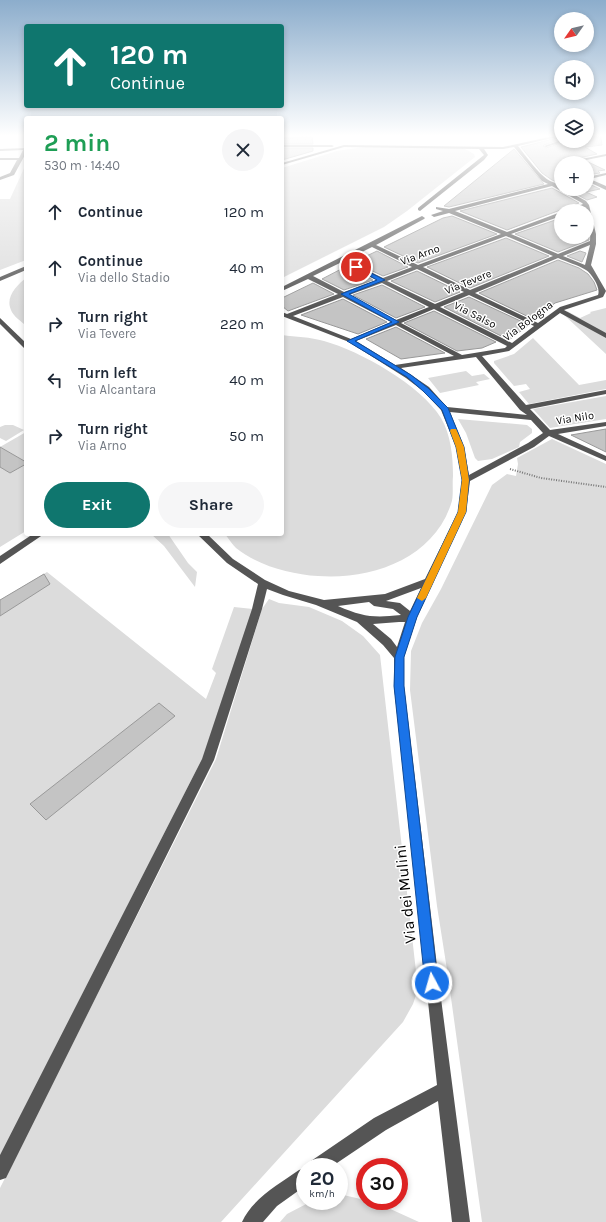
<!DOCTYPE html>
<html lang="en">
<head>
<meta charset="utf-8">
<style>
  body { margin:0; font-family:Karla,sans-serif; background:#f6f6f7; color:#1f2937; height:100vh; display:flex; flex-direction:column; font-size:15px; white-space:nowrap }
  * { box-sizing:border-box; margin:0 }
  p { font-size:13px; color:#747a83 }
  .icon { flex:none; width:22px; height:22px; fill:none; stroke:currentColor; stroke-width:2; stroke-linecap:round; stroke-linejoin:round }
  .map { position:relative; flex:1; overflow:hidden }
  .details { position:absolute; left:24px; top:116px; width:260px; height:420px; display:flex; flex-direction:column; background:#fff; border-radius:4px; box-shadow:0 2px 6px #0003 }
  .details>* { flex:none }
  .hud { position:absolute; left:24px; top:24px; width:260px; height:84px; border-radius:4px; box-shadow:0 2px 6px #0003; background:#0f766e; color:#fff; overflow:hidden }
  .needle { width:26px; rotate:236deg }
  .fabs { position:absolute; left:554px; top:12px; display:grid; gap:8px }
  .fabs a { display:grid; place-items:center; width:40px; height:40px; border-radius:50%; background:#fff; box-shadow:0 2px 6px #0003; font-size:20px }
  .speed { position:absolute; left:296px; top:1158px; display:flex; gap:8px; font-size:20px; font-weight:700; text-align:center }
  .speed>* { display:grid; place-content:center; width:52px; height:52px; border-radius:50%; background:#fff; box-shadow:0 2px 6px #0003; line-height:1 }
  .speed small { font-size:10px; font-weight:400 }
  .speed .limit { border:6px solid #d22; background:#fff; color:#111 }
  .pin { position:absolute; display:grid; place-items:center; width:34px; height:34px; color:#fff; margin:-17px; border:2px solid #fff; border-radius:50%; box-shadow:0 1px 4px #0007 }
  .me { position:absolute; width:44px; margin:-22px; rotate:354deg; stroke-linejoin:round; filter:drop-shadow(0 0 3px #0008) }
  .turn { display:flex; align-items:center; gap:14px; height:84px; padding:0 20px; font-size:18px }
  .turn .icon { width:52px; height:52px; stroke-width:2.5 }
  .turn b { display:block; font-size:28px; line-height:34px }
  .round { display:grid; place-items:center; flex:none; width:42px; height:42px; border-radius:21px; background:#f6f6f7 }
  .summary { display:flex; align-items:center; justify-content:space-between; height:68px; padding:0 20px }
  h1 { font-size:24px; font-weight:700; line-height:30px; color:#1e9e55 }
  .primary-button { display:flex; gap:8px; margin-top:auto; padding:8px 20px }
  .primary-button a { flex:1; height:46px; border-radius:24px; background:#0f766e; color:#fff; font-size:16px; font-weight:700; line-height:46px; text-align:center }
  .primary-button a+a { background:#f6f6f7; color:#1f2937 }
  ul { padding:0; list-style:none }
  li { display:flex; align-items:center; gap:12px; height:56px; padding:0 20px }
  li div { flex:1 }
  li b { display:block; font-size:15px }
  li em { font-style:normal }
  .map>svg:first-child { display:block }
</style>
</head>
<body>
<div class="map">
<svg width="606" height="1222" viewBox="0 0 606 1222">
  <rect width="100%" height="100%" fill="#fff"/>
  <!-- green -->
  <path fill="#dcdcdc" d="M364 147 463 148 474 154 475 157 407 211 384 227 282 278V168L337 151Z
    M26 164V260L0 270V199H10Z
    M26 278V326C21 321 13 316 11 310 5 297 17 285 26 278Z
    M606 308V334L569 315 567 311 580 318 591 313 590 312Z
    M563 314 606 337V354Z
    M282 335C296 337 310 337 324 341 360 351 421 385 441 418 451 435 453 457 453 476 452 485 454 496 451 504 433 559 371 580 318 576 290 574 259 566 236 548 232 544 228 538 225 534H282Z
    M533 338 579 385 606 380V389L529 404 519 392 530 389 526 384 514 386 494 363V361L514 354Z
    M466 371 472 376 484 374 490 379 476 382 479 385 440 393 428 378Z
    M606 396V419L550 428 533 409Z
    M458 419 527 425 532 429V433L520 442 519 447 492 459 478 461 475 458 466 433Z
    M5 425H13L24 430 6 441 0 438V427Z
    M26 432V531L0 547V447Z
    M552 439 606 464V1222H482L448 976 437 906 410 690 411 651 422 623 441 589 492 485 507 474 516 476 518 464 517 458Z
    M151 534H168L188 563 197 572 195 587 164 546Z
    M47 572 206 699 216 673 212 669 234 607 253 609 203 757 0 1156V600Z
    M269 599 279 603 309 607 342 621 363 636 380 655 418 989 413 1004 403 1022 221 1222H0V1188L216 759 262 609Z
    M339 1194 365 1200V1201L375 1202 419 1222H280L287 1214 312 1201H339Z"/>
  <!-- building -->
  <path fill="#c4c4c4" stroke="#999" d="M312 137 313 144H282V138Z
    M558 137H561V139L544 145 543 146 546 148 567 141H587V137H601L602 145 585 147 597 154 561 162V186L558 182 552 180 542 173 521 147 557 138Z
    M282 148H313V151L282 160Z
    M514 149 544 184 449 207 444 206Z
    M586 161 605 170 598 171 600 173 587 175V163H579Z
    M587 183 600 189 586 192 597 197 587 200 567 189H587Z
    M552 188 579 203 507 230 460 211Z
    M452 216 497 234 418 263 384 247 443 218Z
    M561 218V237H589V240L558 252 515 234Z
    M506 238 549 256 470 288 427 267Z
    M377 251 408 267 383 276 354 262Z
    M580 251 586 253 582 262 567 256Z
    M558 260 579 268 588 274 594 282 597 290 555 303 535 320 479 293Z
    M347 266 373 280 344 290 322 279Z
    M417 271 460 292 435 302 391 281Z
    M313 283 334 294 288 311 282 306V298Z
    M382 285 425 307 396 318 353 295Z
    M469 297 529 325 509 340 444 307Z
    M343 299 387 322 358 334 301 315Z
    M434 311 496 342 482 348 457 351 404 323Z
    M396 327 445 353 401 359 366 339Z
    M606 429V452L571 435Z
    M0 447 26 462V464L10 473 0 467Z
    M44 574 50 584 0 616V600Z
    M159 703 175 716 46 820 30 804Z"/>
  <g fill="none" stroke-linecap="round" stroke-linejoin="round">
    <!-- path -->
    <path stroke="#777" stroke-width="2" stroke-dasharray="1 1.5" stroke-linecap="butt" d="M510 469 541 478 606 487"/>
    <!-- minor -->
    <path fill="#555" fill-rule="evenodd" d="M549 137H557L518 146C526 156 544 183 557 183L561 189H564L586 201 589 205 596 234V244L591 265 606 291 603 297 564 310 606 333V338L560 313 509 351 482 356 526 405 606 390V394L530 409 550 430 606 422V426L558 434 606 456V461L549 436 534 447 470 481 466 512 417 617 404 657V686L439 983 470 1222H452L438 1101 386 1130 331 1167H309L311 1161 374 1118 437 1085 394 686V658L383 645 357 622 316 605 283 595 267 589 262 609 214 760 6 1178 0 1180V1155L202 759 252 609 258 584 227 563 197 534H207L233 559 265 580 289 591 324 600 385 594 425 579 458 512 462 480 456 447 441 410 423 391 406 378 349 342 282 316V312L287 314 338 294 308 279 282 291V287L422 216 425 218 424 219 376 245 418 265 501 234 449 213 434 217 431 215 443 211 436 209V207L449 209 548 184 542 181 514 147 503 149H484L488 155 484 160 420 211 418 210V208L484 155 479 149 344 147 282 165V163L344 145 503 147ZM552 186 582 203 583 204 566 211H574L584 207C588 217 591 229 590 241L558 254 511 234 561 216V212L507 232 455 211ZM506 236 553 256 470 290 423 267ZM590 245 585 265 563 256ZM372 247 412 267 383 278 346 260ZM558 258C567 262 578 265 586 270 592 274 601 288 598 295L560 307 538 323 475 293ZM342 262 377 280 344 292 313 276ZM417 269 464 292 435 304 387 281ZM382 283 429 307 396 320 349 295ZM469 295 534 326 512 343 440 307ZM343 297 391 322 351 339 293 316ZM434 309 507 346 505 348 462 355 401 323ZM396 325 454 356 395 365 356 341ZM476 357 520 410 527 415 447 407 429 387 401 368ZM450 412 531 420 543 433 528 443 469 475 464 447ZM421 588 410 611 400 603 386 601ZM369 602 374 606 393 609 401 615C374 618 363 617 338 606ZM399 622H405L397 647 391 639 373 624Z
      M561 140 566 141 546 147 544 146Z
      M282 145H332L334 146 332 147H282Z
      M26 148V153L14 175 0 180V177L10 173 17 160H0V158H19L23 150 0 151V149Z
      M606 154V156L571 163H562Z
      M606 173V175L590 179 606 186V190L587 181V177Z
      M26 266V270L0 281V277Z
      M0 318 26 343V349L24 348 0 324Z
      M33 534H44L0 564V556Z
      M305 1168V1186L277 1206 263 1222H242C252 1199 279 1184 299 1170Z"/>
  </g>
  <!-- sky -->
  <linearGradient id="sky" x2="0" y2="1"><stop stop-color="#8cadcc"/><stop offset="0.44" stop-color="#fff"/><stop offset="1" stop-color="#fff" stop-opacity="0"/></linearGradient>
  <rect width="606" height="308" fill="url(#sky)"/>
  <!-- route -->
  <path fill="#1a73e8" stroke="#114b97" d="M354 266H357L385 280 349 294 399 322 355 341 411 375 428 388 448 408 464 447 469 480 466 512 417 617 404 657V686L438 983 436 988 432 990 427 988 425 983 394 686 395 657 408 617 458 512 462 480 456 447 442 410 423 391 407 377 347 341 392 322 341 294 377 280 354 268Z"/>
  <!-- slow -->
  <path fill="#f59e0b" d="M451 429H456L464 447 469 480 466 512 426 598 422 601 417 598 458 512 462 480 456 447 450 431Z"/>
  <g text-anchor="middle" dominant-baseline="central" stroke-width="3" stroke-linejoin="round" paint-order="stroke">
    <!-- far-street labels -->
    <g font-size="11" fill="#000" stroke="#fff">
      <text transform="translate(420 255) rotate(-20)">Via Arno</text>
      <text transform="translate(468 282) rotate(-22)">Via Tevere</text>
      <text transform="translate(475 315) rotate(27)">Via Salso</text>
      <text transform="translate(528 321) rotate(-37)">Via Bologna</text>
      <text transform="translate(575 418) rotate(-9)">Via Nilo</text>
    </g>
    <!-- near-street labels -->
    <g font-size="16" fill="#000" stroke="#fff">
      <text transform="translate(405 894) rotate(-96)">Via dei Mulini</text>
    </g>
  </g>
</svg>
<div class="fabs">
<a><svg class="needle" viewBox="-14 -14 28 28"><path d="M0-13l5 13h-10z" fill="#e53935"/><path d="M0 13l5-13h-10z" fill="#747a83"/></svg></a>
<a><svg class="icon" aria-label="sound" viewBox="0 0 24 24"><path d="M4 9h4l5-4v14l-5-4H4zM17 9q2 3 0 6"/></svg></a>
<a><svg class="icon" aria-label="layers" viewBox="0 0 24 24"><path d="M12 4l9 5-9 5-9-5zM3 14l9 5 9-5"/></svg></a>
<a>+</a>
<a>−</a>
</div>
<div class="speed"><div>20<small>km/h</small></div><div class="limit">30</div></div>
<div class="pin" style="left:356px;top:267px;background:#d93025"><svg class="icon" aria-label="arrive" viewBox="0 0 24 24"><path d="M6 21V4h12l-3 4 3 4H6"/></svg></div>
<svg class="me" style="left:432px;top:983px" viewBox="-20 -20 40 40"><circle r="17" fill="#1a73e8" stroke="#fff" stroke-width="3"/><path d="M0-11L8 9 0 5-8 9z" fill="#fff"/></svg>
<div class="hud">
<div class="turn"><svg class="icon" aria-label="ahead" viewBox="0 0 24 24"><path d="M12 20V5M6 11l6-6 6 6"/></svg><div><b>120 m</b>Continue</div></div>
</div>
<section class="details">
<div class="summary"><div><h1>2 min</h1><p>530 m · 14:40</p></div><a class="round"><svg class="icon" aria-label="close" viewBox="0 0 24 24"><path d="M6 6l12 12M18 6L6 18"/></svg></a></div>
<ul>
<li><svg class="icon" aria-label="ahead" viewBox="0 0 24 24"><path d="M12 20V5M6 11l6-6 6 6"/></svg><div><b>Continue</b></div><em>120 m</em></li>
<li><svg class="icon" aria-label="ahead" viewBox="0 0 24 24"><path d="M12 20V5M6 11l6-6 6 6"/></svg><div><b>Continue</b><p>Via dello Stadio</p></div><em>40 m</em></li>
<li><svg class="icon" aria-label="right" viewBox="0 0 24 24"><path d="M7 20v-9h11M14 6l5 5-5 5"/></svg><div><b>Turn right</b><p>Via Tevere</p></div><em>220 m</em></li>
<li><svg class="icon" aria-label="left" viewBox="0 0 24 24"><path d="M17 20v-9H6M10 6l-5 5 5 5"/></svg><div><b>Turn left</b><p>Via Alcantara</p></div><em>40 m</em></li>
<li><svg class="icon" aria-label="right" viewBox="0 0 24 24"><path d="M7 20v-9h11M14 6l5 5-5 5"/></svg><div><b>Turn right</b><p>Via Arno</p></div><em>50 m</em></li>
</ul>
<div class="primary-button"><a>Exit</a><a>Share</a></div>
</section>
</div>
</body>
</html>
